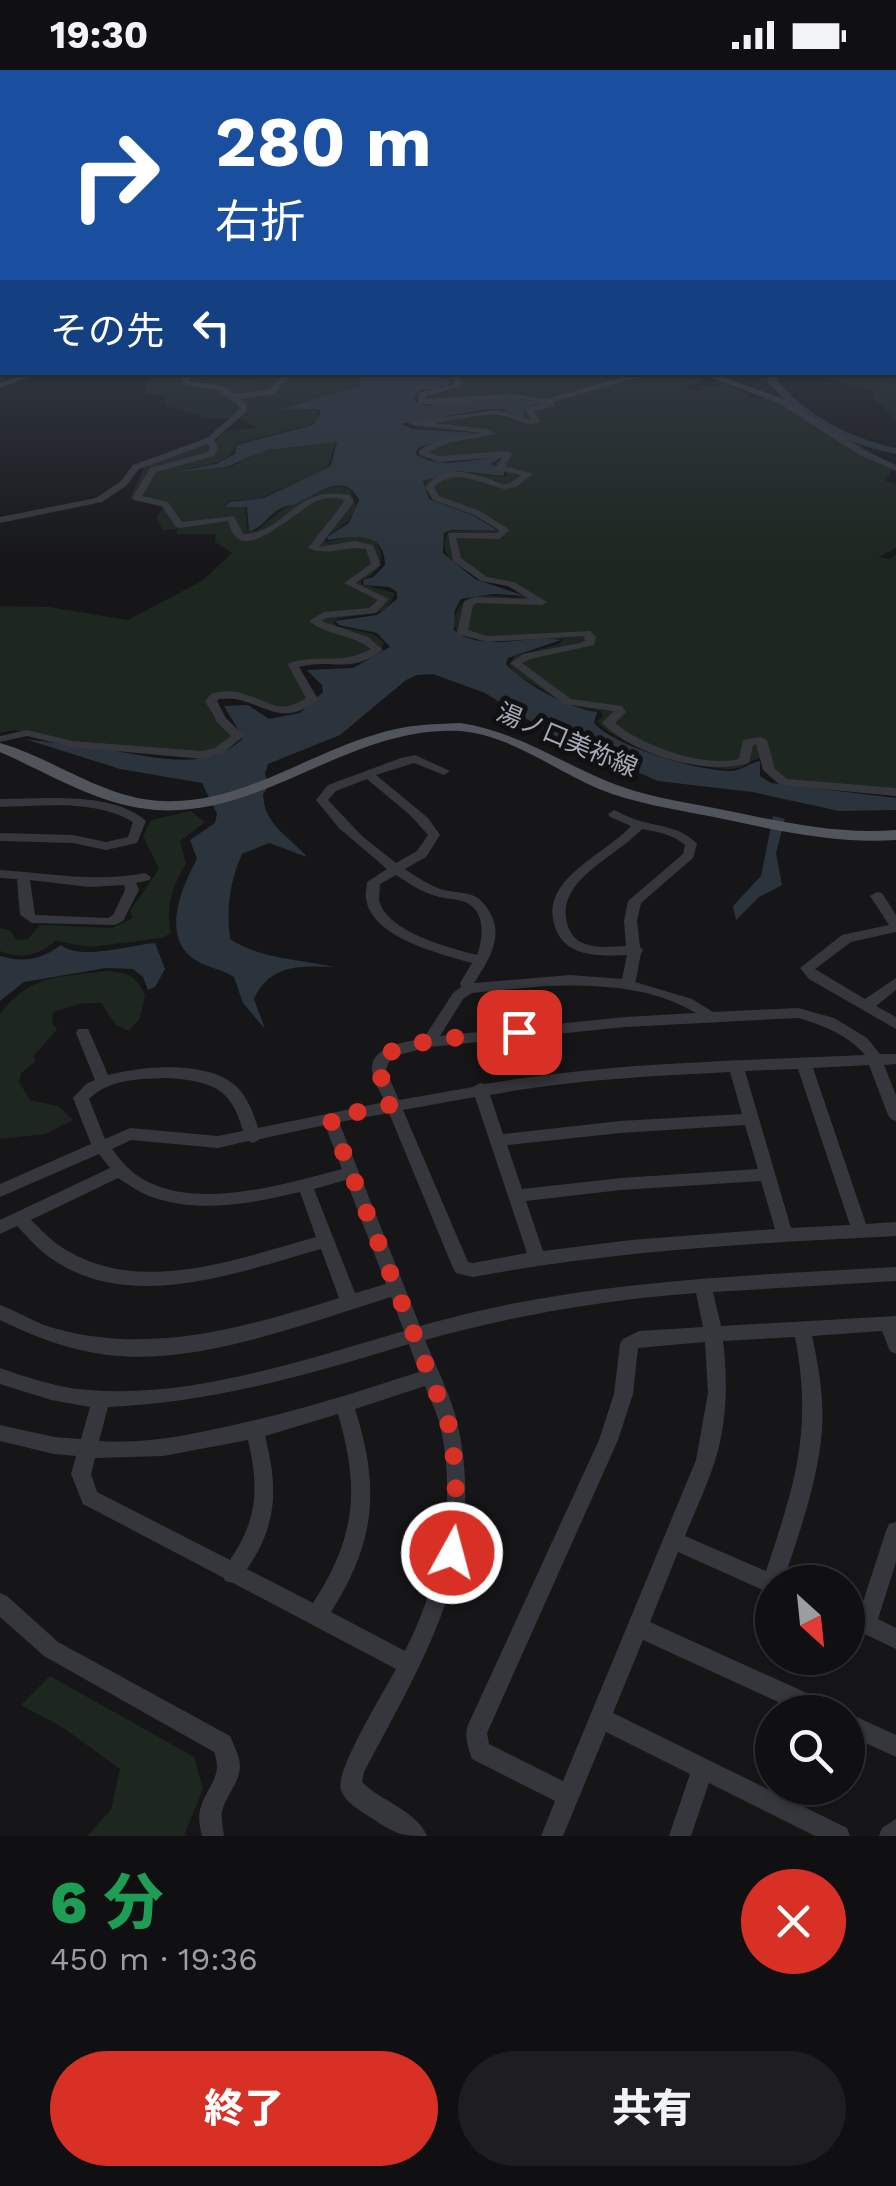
<!DOCTYPE html>
<html lang="ja">
<head>
<meta charset="utf-8">
<style>
  body { margin:0; font-family:"Work Sans","Noto Sans JP",sans-serif; background:#1e1e20; color:#f1f3f6; height:100vh; display:flex; flex-direction:column; font-size:38px; white-space:nowrap }
  * { box-sizing:border-box; margin:0 }
  p { font-size:32px; color:#9c9d9f }
  .icon { flex:none; width:55px; height:55px; fill:none; stroke:currentColor; stroke-width:2; stroke-linecap:round; stroke-linejoin:round }
  .map { position:relative; height:1766px; overflow:hidden }
  .panel { display:flex; flex-direction:column; background:#101012; flex:1 }
  .panel>* { flex:none }
  .hud { position:absolute; left:0px; top:0px; width:898px; height:305px; box-shadow:0 2px 8px #0004,0 0 0 2px #303032; background:#1a4fa0; color:#fff; overflow:hidden }
  .needle { width:65px; rotate:153deg }
  .tools { position:absolute; left:755px; top:1495px; display:grid; gap:20px }
  .tools a { display:grid; place-items:center; width:110px; height:110px; border-radius:50%; background:#101012; box-shadow:0 2px 8px #0004,0 0 0 2px #303032; font-size:50px }
  .pin { position:absolute; display:grid; place-items:center; width:85px; height:85px; color:#fff; margin:-42px; border-radius:20px; box-shadow:0 5px 15px #0006 }
  .me { position:absolute; width:110px; margin:-55px; rotate:7deg; stroke-linejoin:round; filter:drop-shadow(0 0 8px #0008) }
  .turn { display:flex; align-items:center; gap:35px; height:210px; padding:0 50px; font-size:45px }
  .turn .icon { width:130px; height:130px; stroke-width:2.5 }
  .turn b { display:block; font-size:70px; line-height:85px }
  .then { display:flex; align-items:center; height:95px; padding:0 50px; background:#0003; gap:20px; font-size:38px }
  .round { display:grid; place-items:center; flex:none; width:105px; height:105px; border-radius:52px; background:#1e1e20 }
  .headline { display:flex; align-items:center; justify-content:space-between; height:170px; padding:0 50px }
  h1 { font-size:60px; font-weight:800; line-height:75px; color:#1e9e55 }
  .button { display:flex; gap:20px; margin-top:auto; padding:20px 50px }
  .button a { flex:1; height:115px; border-radius:60px; background:#d93025; color:#fff; font-size:40px; font-weight:800; line-height:115px; text-align:center }
  .button a+a { background:#1e1e20; color:#f1f3f6 }
  .status { display:flex; justify-content:space-between; align-items:center; height:70px; padding:0 50px; background:#101012; direction:ltr }
  .status svg { height:28px; fill:currentColor }
  .map>svg:first-child { display:block }
</style>
</head>
<body>
<div class="status"><b>19:30</b><svg viewBox="0 0 49 12"><path d="M0 12V9h3v3zM5 12V6h3v6zM10 12V3h3v9zM15 12V0h3v12zM26 1h20v11H26zM47 4h2v5h-2z"/></svg></div>
<div class="map">
<svg width="896" height="1766" viewBox="0 0 896 1766">
  <rect width="100%" height="100%" fill="#161618"/>
  <!-- green -->
  <path fill="#1d261f" d="M896 247V351L873 327 874 320 853 317 815 303 895 302Z
    M158 302 235 303 249 309 256 302H343L358 306V316L276 340H317L318 348 312 354 236 374C230 397 194 396 175 403L230 397 264 381 335 372 329 395 320 401 261 428 228 431 224 437H245L247 460 257 461C278 441 321 409 350 419L356 438 348 451 323 469 327 472C336 470 351 465 360 466 388 469 389 502 361 510V514L395 523C386 553 357 540 334 551L336 556 373 564 384 572 381 581 354 591 294 594 308 625C286 653 250 632 223 623L208 635 213 647 231 661 233 672 202 683 71 673 14 660 0 663V536L48 537 128 550 202 511 232 483 215 472 216 464H176L178 459 162 460 157 447 163 438 130 428 145 396 214 372 226 361 257 358 238 348 210 349 165 336V326L145 324 146 312Z
    M436 303H695L702 309 683 320H703L701 316 726 314 750 325 746 329H768L828 356 888 392 894 399 885 411 896 414V478L879 487 890 489 896 485V726L784 714 765 702 761 688C749 690 744 699 732 699 705 701 611 673 597 651L603 646 600 641 568 635 516 604 509 595 515 586 559 574 563 569 490 571 459 564C453 555 453 551 457 541 469 513 505 532 526 526 508 510 424 501 449 461L497 459 470 443 433 430 424 414 428 408 455 402 505 407 506 401 493 395 505 386 422 389 417 386 422 377 445 369 481 363 418 358 407 354 494 339 512 342 522 332 507 329 421 334 414 328 420 322 453 314Z
    M191 741 205 752 180 771 186 794C172 817 165 837 171 863L162 868 90 877 56 871C37 885 23 890 0 881V858L10 860 16 870 28 869 40 855 112 858 133 848 130 841 159 799 143 766 151 750Z
    M106 901C129 903 135 904 145 925L140 948 129 961 116 955 101 933H83L53 942 52 952 57 960 34 985 35 992 21 1003 19 1012 30 1030 58 1036 73 1050 45 1064 0 1069V944C32 903 59 908 106 901Z
    M50 1606 194 1687 203 1719 185 1763 187 1766H87L111 1740 120 1699 62 1657 21 1635Z"/>
  <!-- water -->
  <path fill="#2b343d" d="M346 303H433L451 311 448 317 419 321 413 330 427 336 502 327 544 333 526 337 523 348 502 339H489L401 354 413 359 480 363 419 377 415 384C439 401 477 388 504 386L491 394 504 401V406L456 401 423 411 429 429 472 445 497 460H451L444 463 443 483 475 509 525 526 493 524 461 529 455 540 454 560C486 584 524 564 561 570L508 588 506 594C527 616 568 638 597 642L594 653C615 677 698 701 730 701 741 701 749 693 760 691V706L771 713 896 728V740L839 741 752 722 658 711 554 666 485 623 433 604 417 605 406 610 340 665 268 694 265 704 269 716 263 724C264 755 288 765 307 787L269 773 242 784C230 811 226 839 230 869 260 889 300 889 334 897 300 896 270 894 254 929L265 959 243 933 234 907C220 898 202 897 190 886 162 862 183 815 197 789L190 770 215 753 217 744 202 713 120 699 25 669C53 673 81 676 110 680 154 687 208 703 243 668L224 636 248 635 269 649 300 643 323 622 322 615 307 600 353 598 390 577 377 563 339 555 335 551 377 545 397 529V522L389 517 364 515 363 510 373 507 385 495C385 460 352 466 328 470L327 467 349 453 359 430C345 400 316 424 297 433 290 436 281 436 275 442 265 449 262 458 249 461L247 437H225L229 432 264 428 331 396 337 372 267 380 226 397 173 403 216 394 235 384 237 375 313 355 321 343 318 339 277 340 359 316V306Z
    M773 746 785 749 776 783 782 815 759 827 736 850 733 836 761 806Z
    M155 873 165 899 155 917 148 920 143 907 133 899 106 898 24 912 0 931V886C25 893 40 890 61 875 80 891 130 875 155 873Z"/>
  <g fill="none" stroke-linecap="round" stroke-linejoin="round">
    <!-- river -->
    <path fill="#2b343d" fill-rule="evenodd" d="M768 302H778L777 310C804 345 853 369 896 378V384C847 374 797 351 767 310Z"/>
    <!-- minor -->
    <path fill="#36373d" fill-rule="evenodd" d="M30 302H42L0 318V313Z
      M182 302H190L189 311 223 316 234 324 269 320 285 302H293L274 324 240 329 246 334 247 341 214 370 218 378 214 386 156 402 142 426 168 432 182 452 234 446 243 464C287 463 294 414 350 425L354 432 319 477 355 471 373 475 381 495 356 513 389 529 376 543 326 548 321 551 368 567 383 580C349 605 333 588 299 597L318 629C278 664 258 623 219 629L217 631 226 648 244 666 223 683 202 689 72 677 27 666 0 672V666L27 660 72 671 202 681 215 678 231 666 217 652 205 631 211 624C223 621 232 620 244 624 271 631 279 646 306 628L288 595 289 593C322 583 339 596 371 579 353 564 327 566 309 551L324 542 369 538 378 530 344 513 371 494 366 479C345 475 328 487 308 478L344 432 343 429C335 428 327 427 319 430 301 436 253 487 235 466 231 462 230 456 228 451L179 458 176 457 162 436 134 430 132 428 150 398 208 382 210 378 208 374 139 399 127 415 102 432 0 453V447L96 428 121 411 133 395 207 368 239 340 238 335 218 320 182 315Z
      M440 302H451L458 305 462 316 426 326 425 329 511 324 546 329 639 303 666 302 640 307 553 332 555 336 534 341 540 352C524 358 517 348 501 345 486 342 451 351 434 353L487 359 496 364 448 373 429 382 439 386 508 381 512 384 505 396 533 404 516 417 504 419C480 413 454 397 434 417L439 426 480 441 510 460 499 469 456 468 461 488 487 507 514 512 547 532 542 535 477 533 473 535 468 560 487 566 590 561 596 567 594 575 530 589 522 593 571 629 622 636 626 642 615 653C642 676 704 698 739 689L743 670 761 667 767 670 775 699 787 709 896 718V726L780 715 763 700 756 674 753 675 749 693C706 706 634 685 602 653L614 641 564 634 510 593 523 584 580 573 585 571 584 566 487 572 458 564 457 562 464 531 476 527 529 529 508 516 481 511 453 491 448 463H497L499 460 474 445 433 430 425 417C446 394 465 401 492 410 496 412 503 415 507 414 511 413 518 407 521 405L497 400 496 398 502 387 438 392 419 384V380L443 369 482 363 414 355 410 353 414 351 498 340 531 350 525 340 526 338 544 334C500 319 458 341 418 333L419 323 454 315 452 308Z
      M697 302H709L786 330 864 380 896 395V401L858 384 780 334Z
      M415 685 450 701 444 705 414 693 376 705 428 748 440 765 426 787 405 799C416 807 428 814 440 819 452 823 467 821 478 828 483 832 486 836 489 841 505 867 488 891 474 913L570 905 622 909 627 885C603 886 569 888 557 862 534 811 604 786 631 756L610 747 608 744 614 740C622 743 629 748 637 750 659 757 680 756 697 774L693 788 641 833 637 851 640 877 643 880C638 888 639 902 635 912L692 929 713 942 798 938 834 948 867 968 880 984H896V994L884 995 896 1025V1051L891 1049 888 1045 869 995 813 998 866 1154 896 1152V1166C754 1173 613 1181 473 1207L456 1203 453 1198 389 1043 339 1052 420 1256C575 1211 735 1206 896 1197V1211L713 1222 721 1256 896 1246V1284L890 1281 882 1261 812 1266C819 1297 824 1328 822 1360 818 1412 799 1463 783 1512H772V1524L678 1482 650 1552 831 1634 834 1642H800L643 1570 613 1643 847 1758 850 1766H815L709 1713 691 1766H669L690 1704 606 1662 563 1766H541L555 1731 472 1689C468 1678 464 1666 468 1655L599 1370 614 1324 620 1274 623 1269 639 1261 703 1257 696 1223C604 1230 514 1245 425 1270 436 1297 452 1327 458 1356 487 1489 424 1589 364 1702L362 1712C381 1731 417 1741 427 1766 397 1766 395 1763 370 1747 359 1740 345 1732 341 1720 334 1702 385 1620 396 1599L233 1513 225 1511 224 1508 83 1434 71 1404 76 1386 54 1384 0 1371V1355L54 1367 81 1369 90 1337 51 1330 0 1314V1298C29 1308 58 1318 89 1320 191 1329 307 1289 404 1261L391 1227C303 1254 188 1300 95 1283 61 1277 31 1265 0 1250V1235C19 1242 37 1254 57 1259 154 1285 247 1257 339 1228L321 1179C235 1203 125 1246 45 1184 35 1176 26 1165 17 1156L0 1164V1150L110 1098 99 1084 0 1127V1114L91 1074 73 1028 86 1014 95 1010 76 963 78 959H88L90 963 108 1005C143 996 205 990 235 1015 247 1026 253 1042 258 1058L385 1032C381 1023 373 1011 372 1001 369 976 407 972 424 968L453 923 461 917 460 913 472 893C441 884 371 868 366 828 365 823 367 817 367 812L387 799 339 758 316 730 328 715 401 688ZM367 709 410 745 428 765 417 781 396 793 362 766 328 730 336 721ZM642 759C658 762 672 764 685 775L683 784 628 831 624 851 626 876C607 877 578 881 569 859 550 812 617 787 642 759ZM396 805C407 812 418 820 430 824 441 829 451 828 462 831 486 838 484 867 477 885 450 878 386 862 379 830 379 828 380 816 380 814ZM545 916C596 914 651 916 696 943L625 947 440 966 463 929 472 923ZM798 948C823 955 848 965 865 985 739 991 611 992 485 1014L480 1013 473 1017 399 1030 386 1001 388 993 395 986 429 977 625 957ZM798 999 850 1155 791 1158 745 1001ZM730 1002 742 1044 620 1051 503 1064 490 1025C569 1010 650 1006 730 1002ZM169 1008C212 1012 231 1017 243 1061L218 1066 130 1058 105 1069 89 1029C110 1008 142 1009 169 1008ZM475 1027 527 1183 473 1193 468 1192 403 1040ZM325 1055 342 1099C282 1115 178 1147 127 1097 122 1092 117 1085 112 1079L131 1070 218 1078 248 1071 253 1073 260 1069ZM745 1055 758 1099 621 1108 522 1119 507 1075 620 1063ZM118 1108C129 1115 140 1123 152 1127 200 1144 252 1133 300 1122L316 1167C236 1189 137 1228 60 1176 49 1169 40 1158 31 1150ZM346 1110 386 1214 355 1223 314 1119ZM761 1111 775 1159 631 1170 543 1181 526 1131 621 1120ZM795 1267C813 1360 795 1414 766 1501L685 1466C695 1441 707 1416 715 1391 727 1353 728 1310 723 1271ZM705 1272 708 1323 696 1390 563 1711 489 1674 487 1663 618 1370 633 1324 638 1278ZM409 1274 419 1302C363 1320 308 1338 251 1351 202 1362 151 1375 99 1371L108 1337C217 1332 306 1305 409 1274ZM425 1316C429 1328 436 1340 439 1352 459 1429 440 1511 405 1581L331 1542C376 1471 380 1418 355 1339ZM338 1344C360 1419 356 1467 313 1533L247 1499C278 1454 278 1417 265 1366ZM248 1370C259 1417 258 1449 230 1490L97 1422 91 1404 95 1388 163 1386Z
      M0 729C43 729 112 721 146 751L137 773 106 780 73 773 0 771V763L73 765 106 772 128 767 133 752C95 729 43 736 0 737Z
      M0 800C50 803 94 813 145 803L151 807 150 810 136 813 139 820 123 851 115 855 32 853 20 845 17 809 0 808ZM30 810 89 817 124 815 125 820 113 845 108 848 35 845Z
      M877 822 882 823 896 845V862L851 872 815 899 865 929 896 908V920L876 936 896 947V959L809 909 800 898 842 865 889 855 870 826Z
      M896 1452V1492L878 1549 896 1558V1579L848 1556V1536L860 1541 886 1461 889 1454Z
      M0 1523 7 1526 58 1572 230 1666C233 1673 237 1681 239 1689 244 1710 226 1723 222 1742 221 1750 223 1758 224 1766H202C200 1757 198 1749 200 1740 206 1716 224 1708 214 1682L44 1586 0 1547Z
      M848 1643 896 1665V1687L848 1665Z
      M896 1749V1766H879L882 1758Z"/>
    <!-- major -->
    <path fill="#52545c" fill-rule="evenodd" d="M460 653C515 661 558 691 609 712 643 726 679 731 714 738 774 750 833 765 896 760V770C832 774 771 759 709 746 672 739 634 733 599 719 554 700 510 665 460 661 351 655 265 747 156 740 100 736 50 704 0 682V673C52 688 96 723 150 730 233 740 301 686 377 664 404 655 431 654 460 653Z"/>
  </g>
  <!-- sky -->
  <linearGradient id="sky" x2="0" y2="1"><stop stop-color="#0c0c0d"/><stop offset="0.5" stop-color="#363c48"/><stop offset="1" stop-color="#363c48" stop-opacity="0"/></linearGradient>
  <rect width="896" height="494" fill="url(#sky)"/>
  <g fill="none" stroke-linecap="round" stroke-linejoin="round">
    <!-- route -->
    <path stroke="#d93025" stroke-width="18" stroke-dasharray="0 32.4" d="M452 1483C457 1437 458 1397 448 1352L330 1048 393 1034C388 1023 375 1002 381 990 394 968 493 965 519 962"/>
  </g>
  <g text-anchor="middle" dominant-baseline="central" stroke-width="10" stroke-linejoin="round" paint-order="stroke">
    <!-- street labels -->
    <g font-size="25" fill="#a7abb9" stroke="#111113">
      <text transform="translate(567 670) rotate(23)">湯ノ口美祢線</text>
    </g>
  </g>
</svg>
<div class="tools">
<a><svg class="needle" viewBox="-14 -14 28 28"><path d="M0-13l5 13h-10z" fill="#e53935"/><path d="M0 13l5-13h-10z" fill="#9c9d9f"/></svg></a>
<a><svg class="icon" aria-label="search" viewBox="0 0 24 24"><circle cx="10" cy="10" r="6"/><path d="M15 15l6 6"/></svg></a>
</div>
<div class="pin" style="left:519px;top:962px;background:#d93025"><svg class="icon" aria-label="arrive" viewBox="0 0 24 24"><path d="M6 21V4h12l-3 4 3 4H6"/></svg></div>
<svg class="me" style="left:452px;top:1483px" viewBox="-20 -20 40 40"><circle r="17" fill="#d93025" stroke="#fff" stroke-width="3"/><path d="M0-11L8 9 0 5-8 9z" fill="#fff"/></svg>
<div class="hud">
<div class="turn"><svg class="icon" aria-label="right" viewBox="0 0 24 24"><path d="M7 20v-9h11M14 6l5 5-5 5"/></svg><div><b>280 m</b>右折</div></div>
<div class="then">その先<svg class="icon" aria-label="left" viewBox="0 0 24 24"><path d="M17 20v-9H6M10 6l-5 5 5 5"/></svg></div>
</div>
</div>
<section class="panel">
<div class="headline"><div><h1>6 分</h1><p>450 m · 19:36</p></div><a class="round" style="background:#d93025;color:#fff"><svg class="icon" aria-label="close" viewBox="0 0 24 24"><path d="M6 6l12 12M18 6L6 18"/></svg></a></div>
<div class="button"><a>終了</a><a>共有</a></div>
</section>
</body>
</html>
